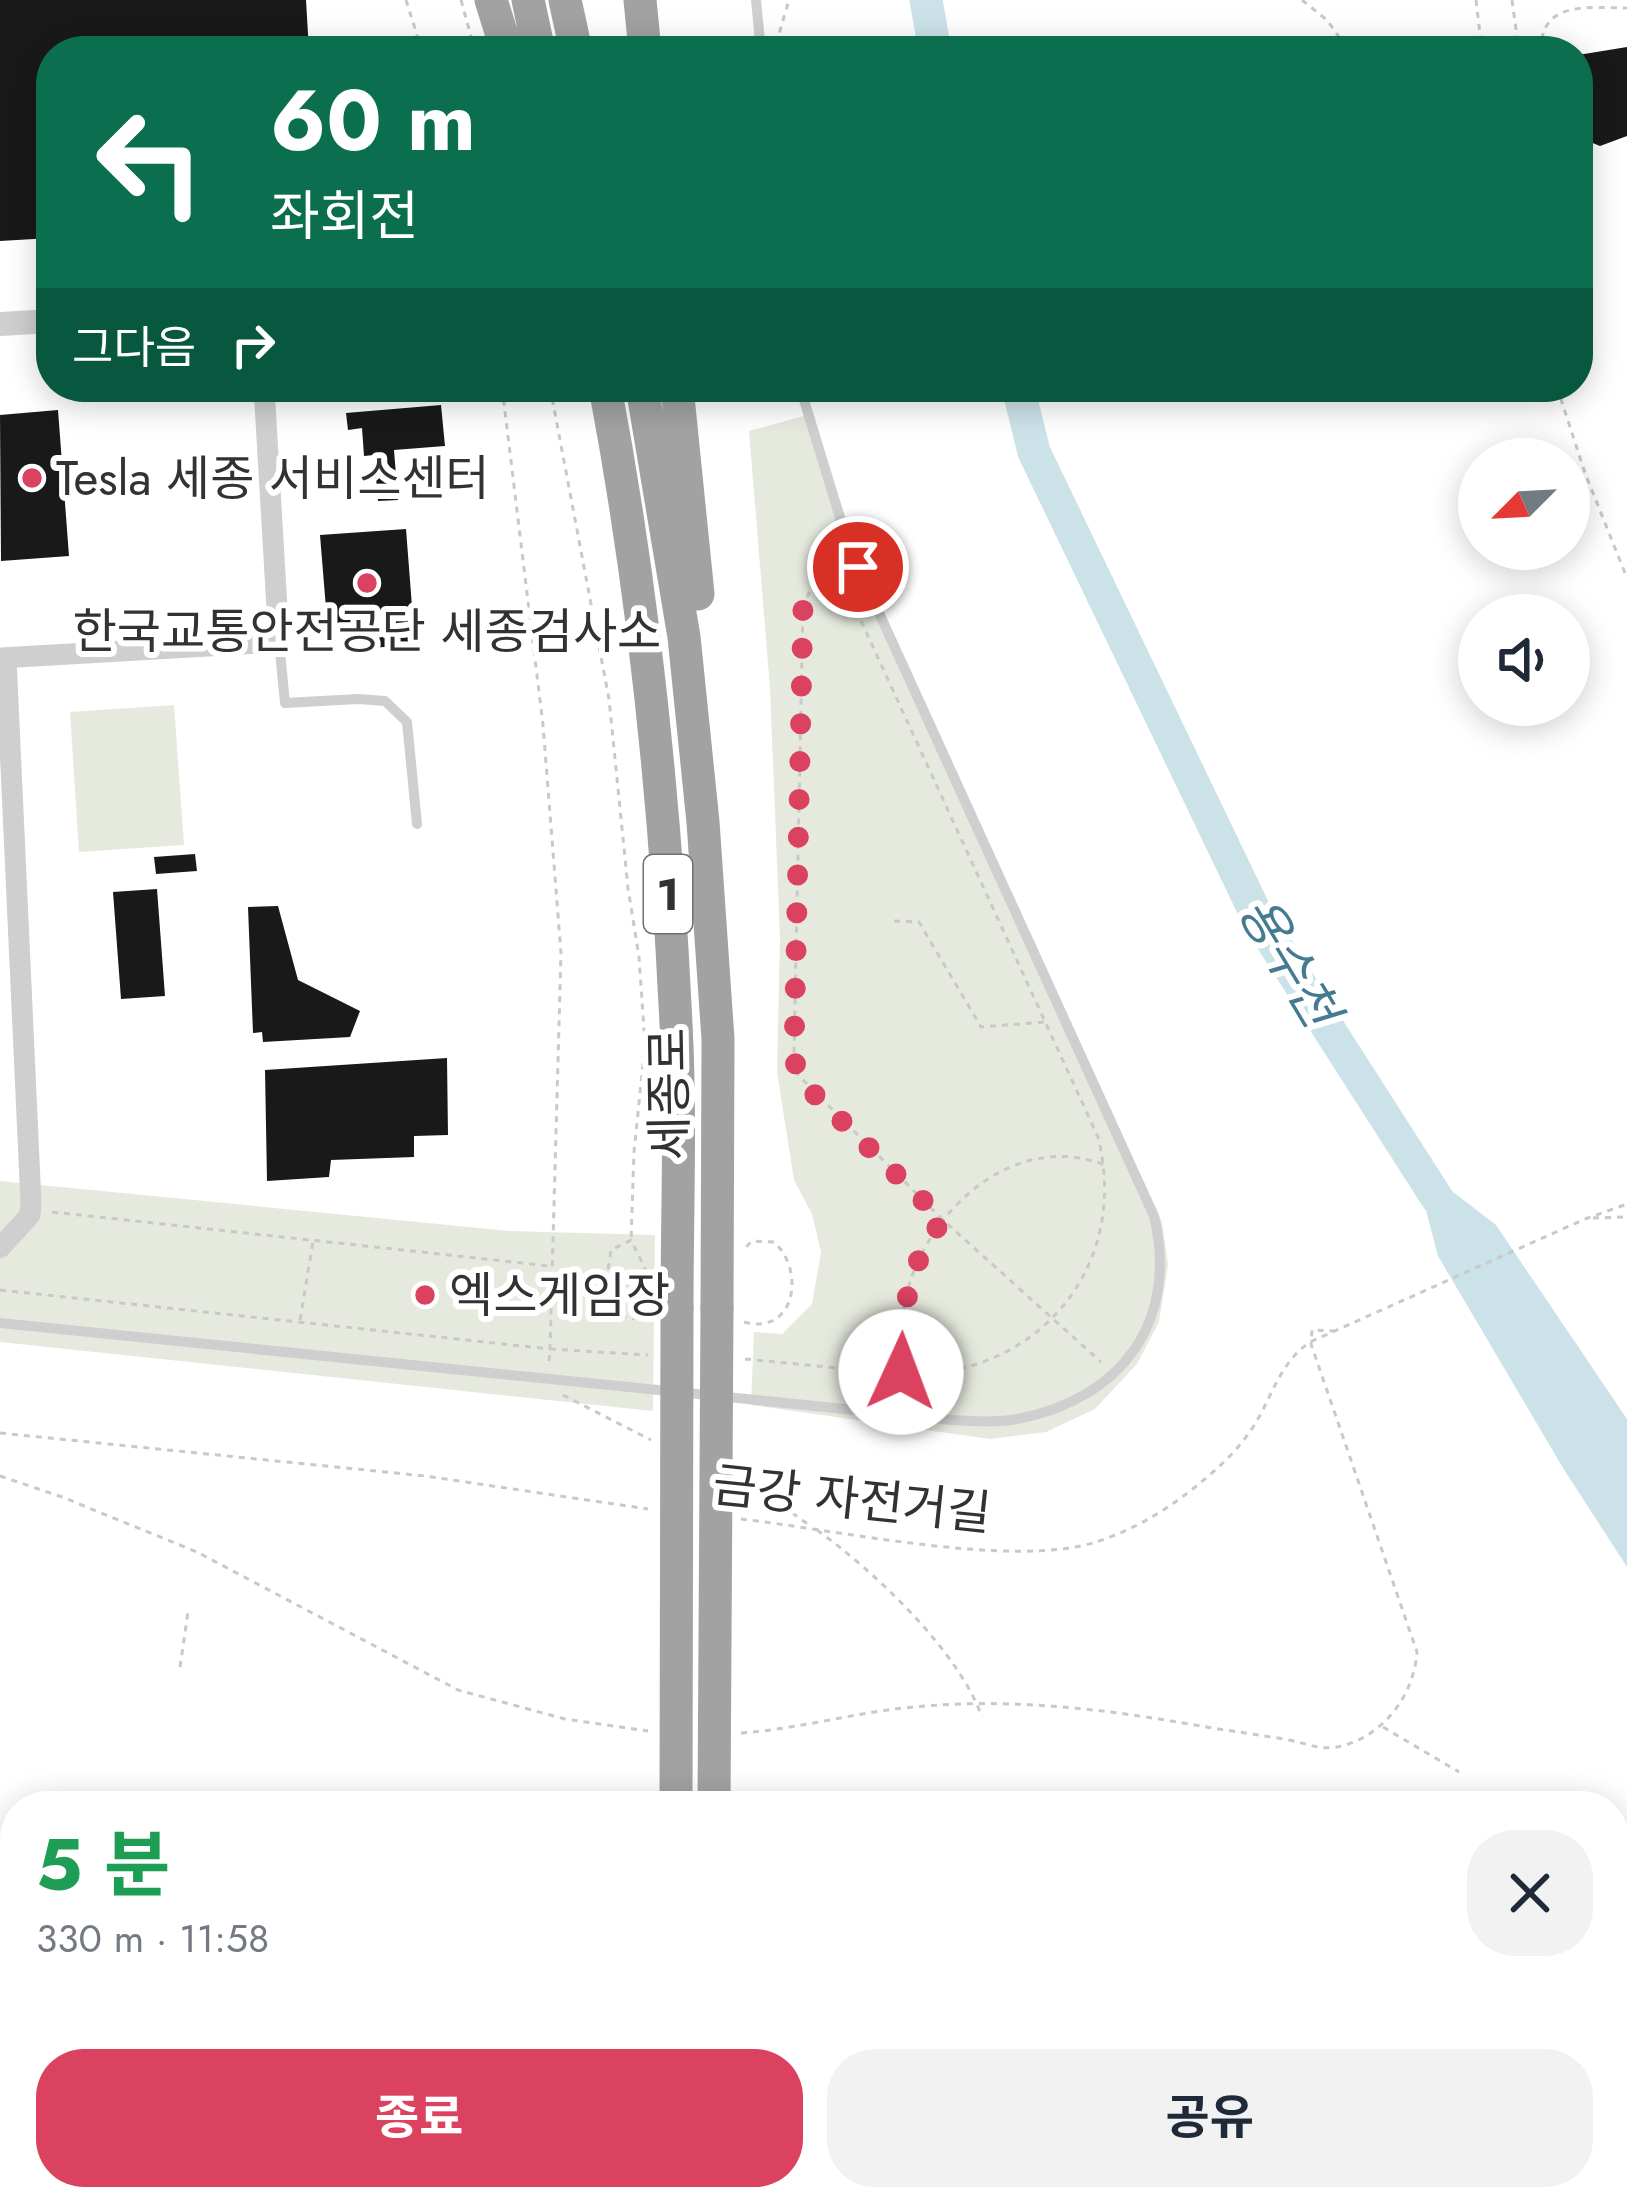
<!DOCTYPE html>
<html lang="ko">
<head>
<meta charset="utf-8">
<style>
  body { margin:0; font-family:Jost,"Noto Sans KR",sans-serif; background:#f2f2f3; color:#1f2937; height:100vh; display:flex; flex-direction:column; font-size:45px; white-space:nowrap }
  * { box-sizing:border-box; margin:0 }
  p { font-size:39px; color:#747a83 }
  .icon { flex:none; width:66px; height:66px; fill:none; stroke:currentColor; stroke-width:2; stroke-linecap:round; stroke-linejoin:round }
  .map { position:relative; flex:1; overflow:hidden }
  .side { position:absolute; left:0px; top:1791px; width:1629px; height:420px; display:flex; flex-direction:column; background:#fff; border-radius:48px 48px 0 0; box-shadow:0 6px 30px #0003 }
  .side>* { flex:none }
  .hud { position:absolute; left:36px; top:36px; width:1557px; height:366px; border-radius:48px; box-shadow:0 6px 30px #0003; background:#0b6e4f; color:#fff; overflow:hidden }
  .needle { width:78px; rotate:246deg }
  .fabs { position:absolute; left:1458px; top:438px; display:grid; gap:24px }
  .fabs a { display:grid; place-items:center; width:132px; height:132px; border-radius:50%; background:#fff; box-shadow:0 6px 30px #0003; font-size:60px }
  .pin { position:absolute; display:grid; place-items:center; width:102px; height:102px; color:#fff; margin:-51px; border:6px solid #fff; border-radius:50%; box-shadow:0 3px 12px #0007 }
  .me { position:absolute; width:132px; margin:-66px; rotate:2deg; stroke-linejoin:round; filter:drop-shadow(0 0 9px #0008) }
  .turn { display:flex; align-items:center; gap:42px; height:252px; padding:0 36px; font-size:54px }
  .turn .icon { width:156px; height:156px; stroke-width:2.5 }
  .turn b { display:block; font-size:84px; line-height:102px }
  .then { display:flex; align-items:center; height:114px; padding:0 36px; background:#0003; gap:24px; font-size:45px }
  .round { display:grid; place-items:center; flex:none; width:126px; height:126px; border-radius:48px; background:#f2f2f3 }
  .summary { display:flex; align-items:center; justify-content:space-between; height:204px; padding:0 36px }
  h1 { font-size:72px; font-weight:700; line-height:90px; color:#1e9e55 }
  .primary-button { display:flex; gap:24px; margin-top:auto; padding:24px 36px }
  .primary-button a { flex:1; height:138px; border-radius:48px; background:#da4260; color:#fff; font-size:48px; font-weight:700; line-height:138px; text-align:center }
  .primary-button a+a { background:#f2f2f3; color:#1f2937 }
  .map>svg:first-child { display:block }
</style>
</head>
<body>
<div class="map">
<svg width="1627" height="2211" viewBox="0 0 1627 2211">
  <rect width="100%" height="100%" fill="#fff"/>
  <!-- green -->
  <path fill="#e6eade" d="M811 414 860 563 1162 1222 1168 1265 1159 1322 1137 1364 1095 1409 1046 1432 990 1439 751 1405 754 1332 782 1334 812 1304 821 1252 812 1214 794 1180 777 1072 780 938 770 688 749 431Z
    M174 705 184 845 79 852 70 712Z
    M0 1181 510 1231 655 1235 653 1411 0 1342Z"/>
  <!-- water -->
  <path fill="#cce2e9" d="M1413 1161 1496 1225 1627 1419V1567L1563 1468 1438 1256Z
    M15 1878V2196H649L662 2211H0V1881Z
    M1627 2024V2211H1043L1129 2196H1614V2031Z"/>
  <g fill="none" stroke-linecap="round" stroke-linejoin="round">
    <!-- river -->
    <path stroke="#cce2e9" stroke-width="33" d="M926 0 935 51
      M1018 387 1034 452 1259 920 1437 1198"/>
  </g>
  <!-- building -->
  <path fill="#191919" d="M0 0H306L309 51H51V238L0 241Z
    M1627 47V136L1600 146 1583 139 1578 106V55Z
    M441 405 445 446 394 450 398 500 378 501 374 455 364 456 362 428 348 430 346 413Z
    M58 410 69 556 1 561 0 415Z
    M406 529 415 645 369 648 368 630 328 633 320 535Z
    M195 854 197 871 156 874 154 857Z
    M157 889 165 996 121 999 113 892Z
    M278 906 298 980 360 1011 350 1037 263 1042 262 1032 253 1033 248 907Z
    M447 1058 448 1135 414 1136V1157L331 1160 329 1177 267 1181 265 1070Z"/>
  <g fill="none" stroke-linecap="round" stroke-linejoin="round">
    <!-- path -->
    <path stroke="#c9c9c9" stroke-width="3" stroke-dasharray="6 6" stroke-linecap="butt" d="M406 0 422 51
      M461 0 475 51
      M1302 0 1327 20 1349 51
      M1476 0 1482 51
      M1512 0 1519 51
      M776 44 789 0
      M1541 51C1540 0 1588 8 1627 8
      M550 387 609 699 628 888 639 957 645 1044 634 1152 631 1240
      M1557 387 1585 473 1627 578
      M815 557 822 580
      M840 575 812 587 803 606 794 1053 797 1074 943 1220 1101 1362
      M894 921 919 922 981 1027 1044 1022
      M52 1212 550 1266
      M1593 1218 1627 1217
      M0 1290 550 1349 561 953 543 725 502 387
      M650 1319 628 1318 610 1311 605 1290 611 1250 631 1240 650 1279
      M300 1320 313 1242
      M744 1322C795 1336 806 1271 774 1242L752 1241 744 1249
      M745 1359 911 1375C1041 1373 1130 1265 1098 1137L840 575
      M549 1361 550 1349 648 1355
      M900 1371C901 1340 901 1308 911 1279 938 1201 1019 1132 1105 1165
      M563 1395 651 1440
      M0 1433 425 1476 648 1509
      M0 1476 62 1497 197 1552 458 1690 565 1719 648 1731
      M740 1484 777 1502 809 1525
      M741 1519C832 1529 1013 1569 1096 1542 1140 1528 1178 1503 1213 1472 1229 1458 1243 1443 1255 1424 1273 1394 1280 1363 1310 1342L1585 1219 1627 1204
      M817 1530C874 1571 958 1650 982 1717
      M180 1667 188 1612
      M1383 1727 1459 1772
      M741 1733C799 1729 856 1712 914 1707 1007 1698 1097 1708 1189 1724 1222 1730 1255 1734 1289 1740 1309 1744 1321 1751 1342 1746 1384 1735 1414 1695 1417 1652L1311 1344 1312 1330 1338 1331"/>
    <!-- service -->
    <path stroke="#cfcfcf" stroke-width="10" d="M756 0 761 51
      M279 642 285 703 358 699 385 701 407 722 417 824
      M0 1323 952 1420C974 1421 996 1423 1017 1419 1123 1399 1179 1320 1154 1216L849 547 800 387"/>
    <!-- minor -->
    <path stroke="#cfcfcf" stroke-width="21" d="M0 658 279 642 264 387
      M0 1248 30 1215 31 1203 6 658"/>
    <!-- tertiary -->
    <path stroke="#cfcfcf" stroke-width="24" d="M0 324 51 321"/>
    <!-- trunk -->
    <path stroke="#a2a2a2" stroke-width="33" d="M491 0 507 51
      M528 0 539 51
      M565 0 576 51
      M640 0 645 51
      M605 387C645 598 666 810 676 1024 681 1118 677 1214 677 1308
      M642 387 684 637 703 822 718 1039 717 1308
      M677 387 698 594
      M675 2211V2196
      M712 2211V2196"/>
    <!-- trunk-bridge -->
    <path stroke="#a2a2a2" stroke-width="33" d="M676 1806 677 1308
      M714 1806 717 1308"/>
  </g>
  <g fill="none" stroke-linecap="round" stroke-linejoin="round">
    <!-- route -->
    <path stroke="#da4260" stroke-width="21" stroke-dasharray="0 37.8" d="M858 567 812 587 803 606 794 1053 797 1074 807 1087 943 1220C907 1264 901 1317 901 1372"/>
  </g>
  <!-- markers -->
  <g fill="#da4260" stroke="#fff" stroke-width="4.5">
    <circle cx="32" cy="478" r="12"/>
    <circle cx="367" cy="583" r="12"/>
    <circle cx="425" cy="1295" r="12"/>
  </g>
  <g text-anchor="middle" dominant-baseline="central" stroke-width="12" stroke-linejoin="round" paint-order="stroke">
    <!-- shield labels -->
    <rect fill="#fff" stroke="#707070" stroke-width="3" x="644" y="855" width="48" height="78" rx="9"/>
    <g font-size="45" font-weight="bold" fill="#323232">
      <text x="668" y="894">1</text>
    </g>
    <!-- poi labels -->
    <g font-size="48" fill="#323232" stroke="#fff" text-anchor="start">
      <text x="56" y="478">Tesla 세종 서비스센터</text>
      <text x="367" y="631" text-anchor="middle">한국교통안전공단 세종검사소</text>
      <text x="449" y="1295">엑스게임장</text>
    </g>
    <!-- street labels -->
    <g font-size="48" fill="#323232" stroke="#fff">
      <text transform="translate(669 1094) rotate(-91)">세종로</text>
      <text transform="translate(852 1499) rotate(6)">금강 자전거길</text>
    </g>
    <!-- water labels -->
    <g font-size="51" font-style="italic" fill="#447b90" stroke="#fff">
      <text transform="translate(1289 961) rotate(59)">용수천</text>
    </g>
  </g>
</svg>
<div class="fabs">
<a><svg class="needle" viewBox="-14 -14 28 28"><path d="M0-13l5 13h-10z" fill="#e53935"/><path d="M0 13l5-13h-10z" fill="#747a83"/></svg></a>
<a><svg class="icon" aria-label="sound" viewBox="0 0 24 24"><path d="M4 9h4l5-4v14l-5-4H4zM17 9q2 3 0 6"/></svg></a>
</div>
<div class="pin" style="left:858px;top:567px;background:#d93025"><svg class="icon" aria-label="arrive" viewBox="0 0 24 24"><path d="M6 21V4h12l-3 4 3 4H6"/></svg></div>
<svg class="me" style="left:901px;top:1372px" viewBox="-20 -20 40 40"><circle r="19" fill="#fff"/><path d="M0-13L10 11 0 6-10 11z" fill="#da4260"/></svg>
<div class="hud">
<div class="turn"><svg class="icon" aria-label="left" viewBox="0 0 24 24"><path d="M17 20v-9H6M10 6l-5 5 5 5"/></svg><div><b>60 m</b>좌회전</div></div>
<div class="then">그다음<svg class="icon" aria-label="right" viewBox="0 0 24 24"><path d="M7 20v-9h11M14 6l5 5-5 5"/></svg></div>
</div>
<section class="side">
<div class="summary"><div><h1>5 분</h1><p>330 m · 11:58</p></div><a class="round"><svg class="icon" aria-label="close" viewBox="0 0 24 24"><path d="M6 6l12 12M18 6L6 18"/></svg></a></div>
<div class="primary-button"><a>종료</a><a>공유</a></div>
</section>
</div>
</body>
</html>
